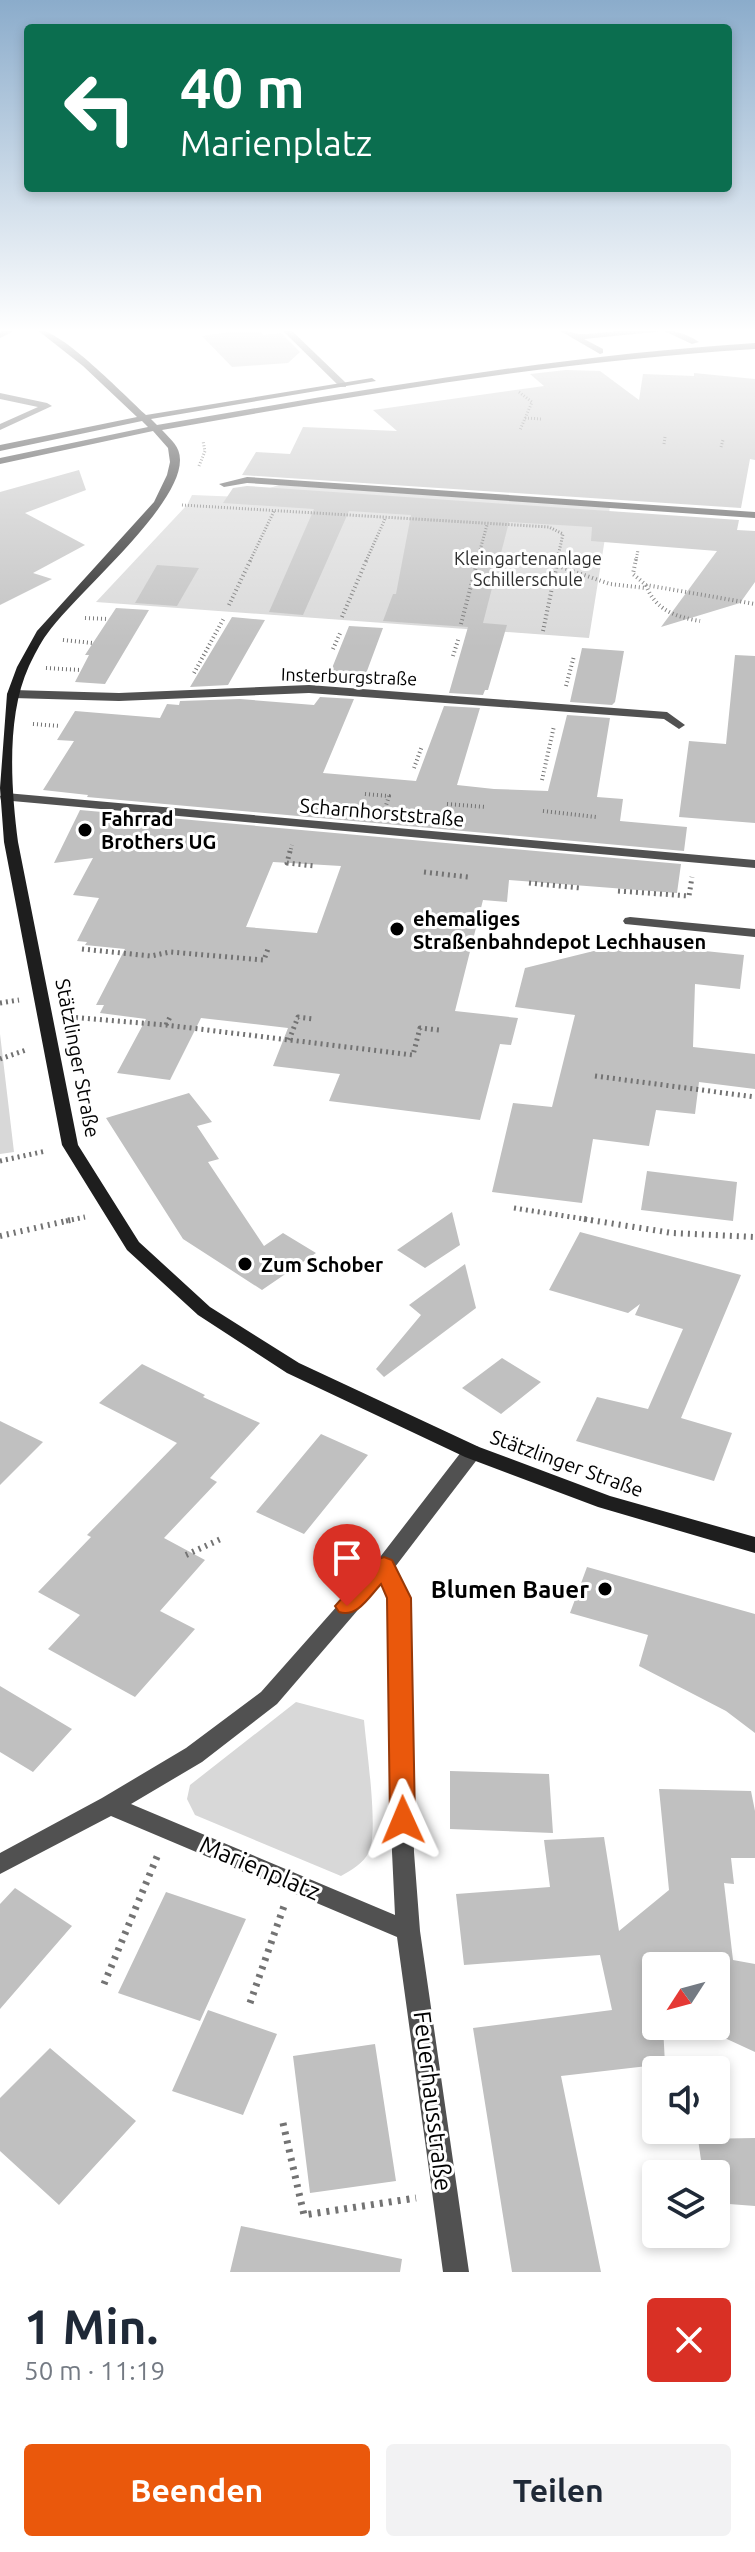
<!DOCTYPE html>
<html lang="de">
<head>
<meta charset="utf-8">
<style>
  body { margin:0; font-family:Ubuntu,sans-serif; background:#f2f2f3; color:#1f2937; height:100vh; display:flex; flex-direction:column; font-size:30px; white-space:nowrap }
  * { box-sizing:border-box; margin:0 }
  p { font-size:26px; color:#747a83 }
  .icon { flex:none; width:44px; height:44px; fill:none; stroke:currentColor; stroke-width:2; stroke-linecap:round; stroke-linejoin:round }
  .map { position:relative; height:2272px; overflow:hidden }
  .details { display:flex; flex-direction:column; background:#fff; flex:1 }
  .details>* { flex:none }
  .guide { position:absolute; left:24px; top:24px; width:708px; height:168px; border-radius:8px; box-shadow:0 4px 12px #0003; background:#0b6e4f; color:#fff; overflow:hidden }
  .needle { width:52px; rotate:234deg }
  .tools { position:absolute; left:642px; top:1952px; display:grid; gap:16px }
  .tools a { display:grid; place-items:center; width:88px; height:88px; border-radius:8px; background:#fff; box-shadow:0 4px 12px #0003; font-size:40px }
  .pin { position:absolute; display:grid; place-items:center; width:68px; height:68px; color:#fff; margin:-82px -34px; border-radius:50% 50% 50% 0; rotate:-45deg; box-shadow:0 0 8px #0007 }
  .pin .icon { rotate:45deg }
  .me { position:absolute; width:88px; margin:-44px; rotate:359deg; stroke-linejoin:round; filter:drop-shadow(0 0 6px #0008) }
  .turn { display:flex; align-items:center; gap:28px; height:168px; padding:0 24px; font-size:36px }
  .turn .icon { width:104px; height:104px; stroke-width:2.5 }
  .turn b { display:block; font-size:56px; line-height:68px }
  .round { display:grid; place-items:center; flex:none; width:84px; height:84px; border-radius:8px; background:#f2f2f3 }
  .summary { display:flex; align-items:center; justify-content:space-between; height:136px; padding:0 24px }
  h1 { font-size:48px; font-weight:600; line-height:60px }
  .button { display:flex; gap:16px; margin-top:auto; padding:16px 24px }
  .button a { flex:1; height:92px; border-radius:8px; background:#ea580c; color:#fff; font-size:32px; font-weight:600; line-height:92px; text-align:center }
  .button a+a { background:#f2f2f3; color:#1f2937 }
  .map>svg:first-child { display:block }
</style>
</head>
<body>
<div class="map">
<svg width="755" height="2272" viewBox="0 0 755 2272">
  <rect width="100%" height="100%" fill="#fff"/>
  <!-- green -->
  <path fill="#d8d8d8" d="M279 485 610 507 589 638 96 602 187 505 192 495 242 497Z
    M0 1034 14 1152 0 1154Z
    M296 1702 364 1720C366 1745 379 1832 369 1852 363 1864 351 1870 341 1876L195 1815 187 1799 190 1785Z"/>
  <!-- building -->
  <path fill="#c0c0c0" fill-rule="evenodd" d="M249 329H258L264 335 281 333 300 352 288 363 232 367 202 336Z
    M566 370 600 371 639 400 643 374 694 376V373L755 379V460L750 459 741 508 242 475 256 452 290 454 303 427 397 431 373 410 544 386 530 374Z
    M79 470 86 490 25 513 85 545 33 573 52 579 0 605V492Z
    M247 486 739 520 737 530 755 531V582L740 603 661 627 717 551 591 541 592 527 509 522 483 623 507 625 488 690H485L483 695 449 693 468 627 383 621 393 594H396L411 515 349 511 303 615 269 612 314 509 223 503 233 488Z
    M157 565 199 568 177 606 135 603Z
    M116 608 149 610 105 684 75 682 89 655H85Z
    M232 617 265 620 228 685 190 687Z
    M349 626 383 628 364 679 360 686 326 683Z
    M582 648 624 651 615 702 612 705 570 702Z
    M735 655 755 656V823L679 817 689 741 726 744Z
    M320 697 354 699 323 773 416 781 444 706 480 708 457 785 494 789 548 791 567 715 610 718 597 797 623 799 620 821 687 827 684 851 87 797 88 795 43 790 74 741 57 740 75 711 160 718 167 704 179 705 180 701 240 699 314 705Z
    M80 810 681 864 677 893 509 880 507 902 483 900 455 1011 518 1018 511 1045 500 1044 480 1120 329 1101 340 1074 273 1066 288 1028 201 1018 170 1080 117 1073 146 1019 100 1013 104 1005H96L125 949 85 945 87 942 77 941 99 898 73 895 93 858 54 863ZM273 862 341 866 317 933 246 927Z
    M626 943 744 955 740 989 695 984 693 1047 755 1054V1089L699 1082 695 1114 656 1110 649 1146 593 1139 582 1203 492 1192 513 1103 552 1107 575 1015 515 1007 525 968Z
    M189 1093 212 1122 197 1126 219 1159 208 1162 264 1246 283 1233 316 1253 262 1290 183 1239 106 1118Z
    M647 1171 737 1182 733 1221 641 1210Z
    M452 1212 460 1245 425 1268 397 1250Z
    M580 1232 741 1275 681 1418 732 1433 714 1481 576 1441 597 1397 648 1409 683 1329 635 1315 640 1304 628 1313 549 1290Z
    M465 1264 476 1308 384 1377 376 1369 421 1315 409 1305Z
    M502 1358 541 1382 501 1414 462 1388Z
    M142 1364 205 1395 203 1397 260 1423 210 1478 217 1482 164 1538 205 1560 160 1611 195 1629 135 1697 48 1649 80 1615 38 1592 91 1537 87 1535 177 1443 99 1403Z
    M0 1421 43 1442 0 1485Z
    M321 1434 368 1455 304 1534 256 1512Z
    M587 1567 755 1614V1733L726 1711 639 1666 648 1635 570 1613Z
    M0 1686 72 1729 33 1772 0 1752Z
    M450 1771 549 1774 553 1833 450 1829Z
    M659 1789 751 1791 755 1811V1858H731L734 1884 724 1883 733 1960 755 1964V2052L716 2034V1966H656V2026H663L665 2064 561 2076 601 2272H512L473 2028 612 2010 600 1955 464 1965 456 1894 550 1887 544 1840 604 1837 619 1931 669 1890Z
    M15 1888 72 1926 0 2009V1904Z
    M166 1892 246 1919 200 2021 118 1993Z
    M208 2010 277 2034 243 2115 172 2091Z
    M375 2044 396 2181 310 2193 293 2056Z
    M50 2048 136 2121 59 2205 0 2151V2098Z
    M755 2138V2206L716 2203V2174H703L698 2139Z
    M241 2226 402 2259 400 2272H230Z"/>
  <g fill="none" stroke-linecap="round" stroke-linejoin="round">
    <!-- path-far4 -->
    <path stroke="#737373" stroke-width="3" stroke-dasharray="1 2" stroke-linecap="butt" d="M519 392 532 402 520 430
      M525 418 542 419
      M664 444 665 437
      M721 447 723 440
      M199 466 205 451 203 441
      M182 505 549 527 563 534 557 561
      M250 561 274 511
      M366 561 385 519
      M477 561 487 525
      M636 561 638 550"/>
    <!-- path-far3 -->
    <path stroke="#737373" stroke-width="4" stroke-dasharray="1 3" stroke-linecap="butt" d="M636 559 633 574 646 585 755 604
      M558 566 610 584 646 588
      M554 581 581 576
      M646 585C655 610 676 617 700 621
      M229 605 251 559
      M342 617 367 559
      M85 618 108 619
      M461 624 478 559
      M543 631 558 559
      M63 640 93 643
      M333 649 341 631
      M453 656 459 637
      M46 668 81 670
      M194 673 224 618
      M566 686 574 656
      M33 724 60 726
      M414 768 422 746
      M542 780 554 726
      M365 794 389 796 384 812
      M447 804 486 807
      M543 811 596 817
      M290 853 292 845"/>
    <!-- path-far2 -->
    <path stroke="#737373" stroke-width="5" stroke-dasharray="2 4" stroke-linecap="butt" d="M290 851 287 863 314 866
      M424 872 468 877
      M529 883 580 888
      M618 891 689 896 692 877
      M82 949 151 956 170 952 264 960 269 946
      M0 1003 19 1000
      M70 1017 166 1025 413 1055 420 1028 439 1030
      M166 1025 170 1017
      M289 1040 298 1017 314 1019
      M0 1059 26 1050
      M595 1076 755 1097
      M0 1161 46 1151
      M514 1208 597 1221
      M66 1221 85 1217"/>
    <!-- path-far1 -->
    <path stroke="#737373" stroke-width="6" stroke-dasharray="2 5" stroke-linecap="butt" d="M584 1219 672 1233 755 1237
      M0 1236 75 1219
      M186 1555 223 1538"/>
    <!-- path -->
    <path stroke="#737373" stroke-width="7" stroke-dasharray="3 6" stroke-linecap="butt" d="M104 1984 159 1852
      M250 2003 284 1906
      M283 2123 304 2215 416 2198"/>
    <!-- lane -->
    <path fill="#515151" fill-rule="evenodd" d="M6 329H18L0 338V332Z
      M281 329H290L346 383V387H340Z
      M557 329C566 329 573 334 581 334 620 333 665 318 699 342L692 344 664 331 584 339 603 349V353L600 354Z
      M0 393 47 403 52 406 0 430V424L38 407 0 399Z
      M630 917 755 929V937L625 924 623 921 625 918Z"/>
    <!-- street -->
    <path fill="#515151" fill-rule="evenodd" d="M247 477 755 512V518L247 483 224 487 219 484Z
      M309 685 667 712 685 725 679 729 664 719 309 693 119 701 13 698 7 694 13 690 119 693Z
      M6 793 755 860V868L1 800 0 796Z
      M472 1445 479 1447 481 1452 479 1457 395 1567 409 1598 414 1852 420 1931 469 2272H443L397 1937 111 1816 0 1874V1853L102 1798 186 1748 261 1692 377 1561 465 1447ZM382 1582 389 1598 392 1852 395 1915 131 1804 202 1762 277 1704Z"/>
    <!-- secondary -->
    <path fill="#1e1e1e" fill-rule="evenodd" d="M36 329C61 329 125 396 146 415L372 378 376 381 151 419 157 425C356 391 554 356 755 343V349C556 361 359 395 162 430 171 440 180 446 180 460 180 508 76 593 47 634 40 643 34 656 29 666 6 716 11 788 18 842L78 1145 139 1242 210 1307 299 1363 479 1447 610 1496 755 1537V1553L598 1507 465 1457 287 1373 198 1315 127 1250 62 1145 4 842 0 788 7 694 17 667 37 631 154 502 167 475 170 462 168 448 153 431 0 464V458L148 427 142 421 0 451V445L137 417 83 366Z"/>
  </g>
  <!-- sky -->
  <linearGradient id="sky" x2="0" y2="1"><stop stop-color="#8baccb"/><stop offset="0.51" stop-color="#fff"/><stop offset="1" stop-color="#fff" stop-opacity="0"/></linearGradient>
  <rect width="755" height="648" fill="url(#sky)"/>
  <!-- route -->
  <path fill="#ea580c" stroke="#983908" stroke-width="2" d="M384 1557 392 1560 411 1598 415 1820 412 1828 403 1831 394 1828 390 1820 387 1598 381 1584C369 1597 357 1618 339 1612L335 1606 376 1560Z"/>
  <!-- markers -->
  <g fill="#000" stroke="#fff" stroke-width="3">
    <circle cx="85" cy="830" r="8"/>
    <circle cx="397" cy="929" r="8"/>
    <circle cx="245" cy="1264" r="8"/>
    <circle cx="605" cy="1589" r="8"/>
  </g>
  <g text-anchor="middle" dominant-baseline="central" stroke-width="6" stroke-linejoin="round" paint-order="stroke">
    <!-- far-park labels -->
    <g font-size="18" fill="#2f2f2f" stroke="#fff">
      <text x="528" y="558">Kleingartenanlage<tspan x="528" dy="21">Schillerschule</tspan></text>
    </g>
    <!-- far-street labels -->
    <g font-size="18" fill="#000" stroke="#fff">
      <text transform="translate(349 676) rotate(2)">Insterburgstraße</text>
    </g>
    <!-- street labels -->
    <g font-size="20" fill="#000" stroke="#fff">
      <text transform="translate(382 812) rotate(5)">Scharnhorststraße</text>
      <text transform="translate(78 1058) rotate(79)">Stätzlinger Straße</text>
      <text transform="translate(567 1463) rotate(20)">Stätzlinger Straße</text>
    </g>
    <!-- poi labels -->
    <g font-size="20" font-weight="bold" fill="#000" stroke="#fff" text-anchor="start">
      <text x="101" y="818">Fahrrad<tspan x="101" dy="23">Brothers UG</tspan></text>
      <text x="413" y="918">ehemaliges<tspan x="413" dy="23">Straßenbahndepot Lechhausen</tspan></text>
      <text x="261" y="1264">Zum Schober</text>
    </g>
    <!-- near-poi labels -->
    <g font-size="24" font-weight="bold" fill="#000" stroke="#fff" text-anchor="end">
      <text x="589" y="1589">Blumen Bauer</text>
    </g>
    <!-- near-street labels -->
    <g font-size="24" fill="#000" stroke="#fff">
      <text transform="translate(260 1868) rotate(23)">Marienplatz</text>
      <text transform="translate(433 2101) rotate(83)">Feuerhausstraße</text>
    </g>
  </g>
</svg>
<div class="tools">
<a><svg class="needle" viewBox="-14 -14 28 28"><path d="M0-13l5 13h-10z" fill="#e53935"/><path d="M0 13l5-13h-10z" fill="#747a83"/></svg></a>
<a><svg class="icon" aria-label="sound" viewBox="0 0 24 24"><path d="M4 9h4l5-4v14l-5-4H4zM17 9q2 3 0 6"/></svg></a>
<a><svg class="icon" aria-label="layers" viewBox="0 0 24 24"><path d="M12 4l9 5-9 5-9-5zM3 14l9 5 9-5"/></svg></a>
</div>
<div class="pin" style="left:347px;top:1606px;background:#d93025"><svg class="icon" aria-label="arrive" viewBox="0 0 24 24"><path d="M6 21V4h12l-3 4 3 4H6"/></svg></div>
<svg class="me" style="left:403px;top:1820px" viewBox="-20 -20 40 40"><path d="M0-17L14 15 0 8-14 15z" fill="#ea580c" stroke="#fff" stroke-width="4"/></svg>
<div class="guide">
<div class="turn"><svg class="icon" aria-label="left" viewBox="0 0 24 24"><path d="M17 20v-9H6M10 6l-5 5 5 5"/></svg><div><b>40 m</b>Marienplatz</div></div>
</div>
</div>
<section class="details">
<div class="summary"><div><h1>1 Min.</h1><p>50 m · 11:19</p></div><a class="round" style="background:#d93025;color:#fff"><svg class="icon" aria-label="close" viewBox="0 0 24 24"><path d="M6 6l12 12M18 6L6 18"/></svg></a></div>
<div class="button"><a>Beenden</a><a>Teilen</a></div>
</section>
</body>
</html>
